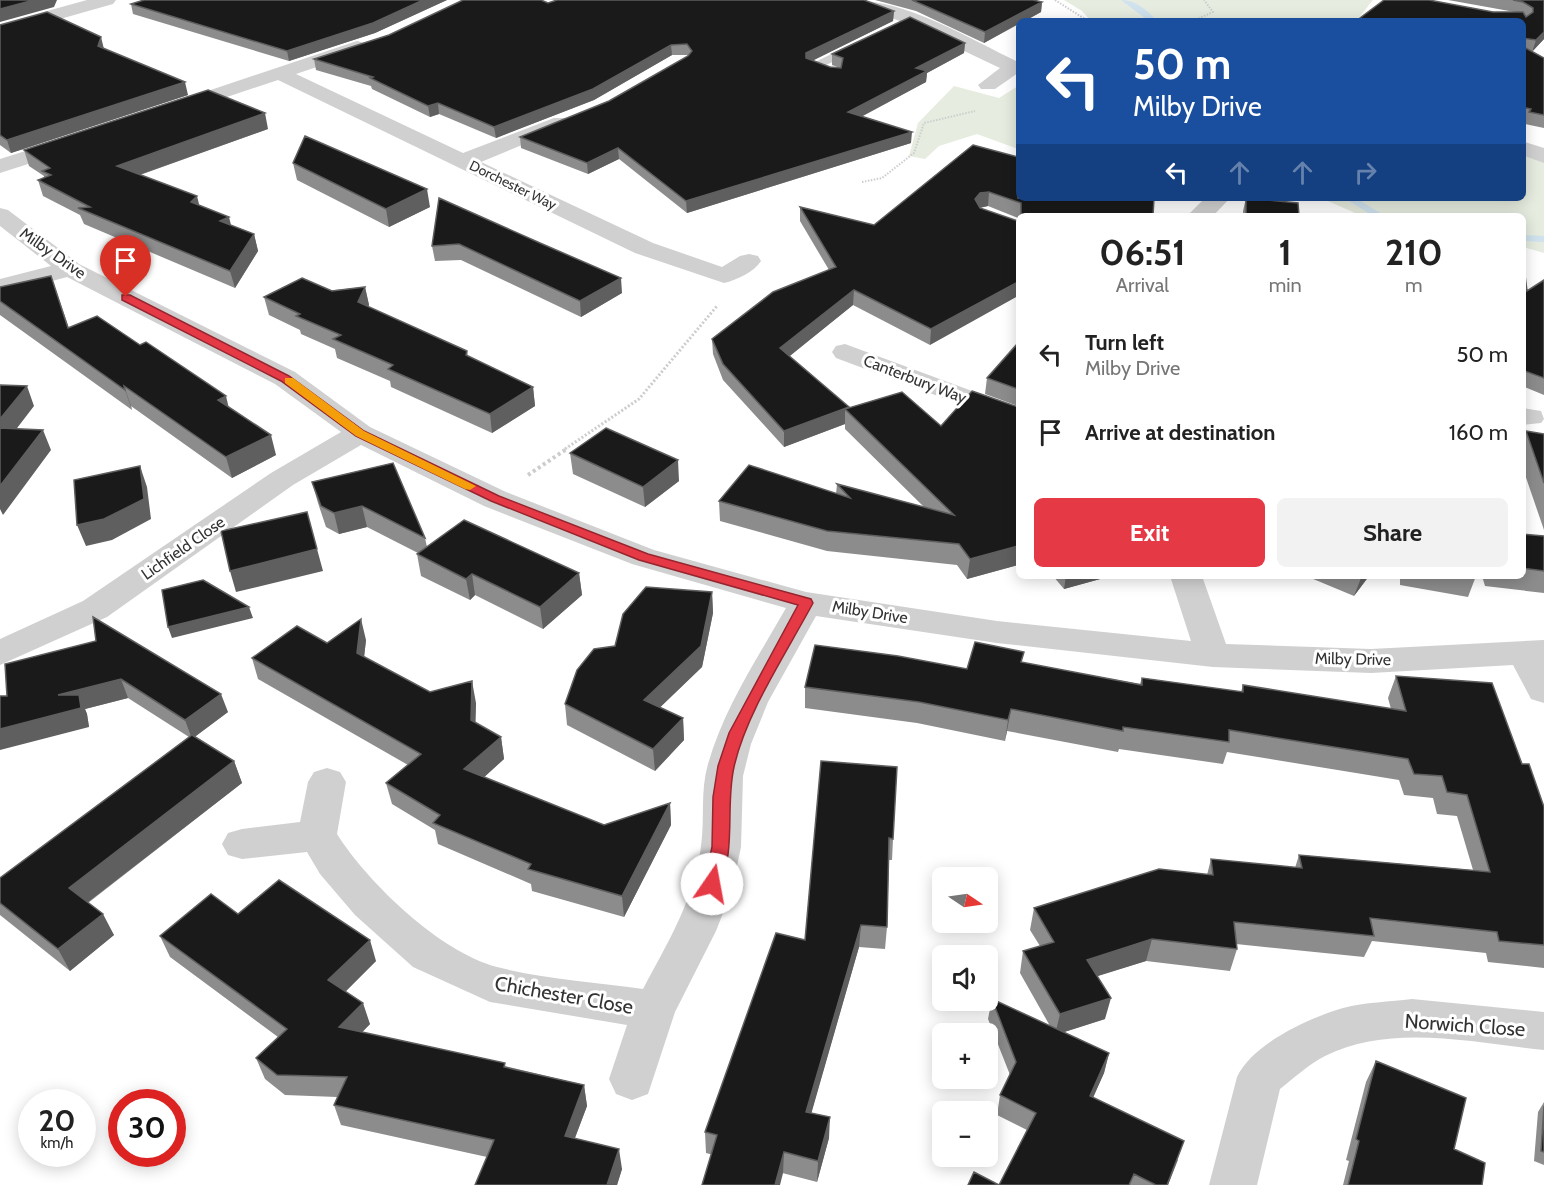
<!DOCTYPE html>
<html lang="en">
<head>
<meta charset="utf-8">
<style>
  body { margin:0; font-family:Cabin,sans-serif; background:#f2f2f2; color:#222; height:100vh; display:flex; flex-direction:column; font-size:22px; white-space:nowrap }
  * { box-sizing:border-box; margin:0 }
  p { font-size:20px; color:#767676 }
  .icon { flex:none; width:33px; height:33px; fill:none; stroke:currentColor; stroke-width:2; stroke-linecap:round; stroke-linejoin:round }
  .map { position:relative; flex:1; overflow:hidden }
  .details { position:absolute; left:1016px; top:213px; width:510px; height:366px; display:flex; flex-direction:column; background:#fff; border-radius:9px; box-shadow:0 3px 15px #0003 }
  .details>* { flex:none }
  .top-card { position:absolute; left:1016px; top:18px; width:510px; height:183px; border-radius:9px; box-shadow:0 3px 15px #0003; background:#1a4fa0; color:#fff; overflow:hidden }
  .needle { width:39px; rotate:103deg }
  .tools { position:absolute; left:932px; top:867px; display:grid; gap:12px }
  .tools a { display:grid; place-items:center; width:66px; height:66px; border-radius:9px; background:#fff; box-shadow:0 3px 15px #0003; font-size:30px }
  .speed { position:absolute; left:18px; top:1089px; display:flex; gap:12px; font-size:30px; font-weight:700; text-align:center }
  .speed>* { display:grid; place-content:center; width:78px; height:78px; border-radius:50%; background:#fff; box-shadow:0 3px 15px #0003; line-height:1 }
  .speed small { font-size:15px; font-weight:400 }
  .speed .limit { border:9px solid #d22; background:#fff; color:#111 }
  .pin { position:absolute; display:grid; place-items:center; width:51px; height:51px; color:#fff; margin:-62px -26px; border-radius:50% 50% 50% 0; rotate:-45deg; box-shadow:0 0 6px #0007 }
  .pin .icon { rotate:45deg }
  .me { position:absolute; width:66px; margin:-33px; rotate:12deg; stroke-linejoin:round; filter:drop-shadow(0 0 4px #0008) }
  .turn { display:flex; align-items:center; gap:21px; height:126px; padding:0 18px; font-size:27px }
  .turn .icon { width:78px; height:78px; stroke-width:2.5 }
  .turn b { display:block; font-size:42px; line-height:51px }
  .lanes { display:flex; align-items:center; height:57px; padding:0 18px; background:#0003; justify-content:center; gap:30px; direction:ltr }
  .lanes .off { opacity:.35 }
  .eta { display:flex; justify-content:space-evenly; align-items:center; height:102px; text-align:center }
  .eta b { font-size:36px; font-weight:700; line-height:42px }
  .cta { display:flex; gap:12px; margin-top:auto; padding:12px 18px }
  .cta a { flex:1; height:69px; border-radius:9px; background:#e63946; color:#fff; font-size:24px; font-weight:700; line-height:69px; text-align:center }
  .cta a+a { background:#f2f2f2; color:#222 }
  ul { padding:0; list-style:none }
  li { display:flex; align-items:center; gap:18px; height:78px; padding:0 18px }
  li div { flex:1 }
  li b { display:block; font-size:22px }
  li em { font-style:normal }
  .map>svg:first-child { display:block }
</style>
</head>
<body>
<div class="map">
<svg width="1544" height="1185" viewBox="0 0 1544 1185">
  <rect width="100%" height="100%" fill="#fff"/>
  <!-- green -->
  <path fill="#e6ecdf" d="M1064 0H1373L1356 21H1091L1082 11Z
    M954 86 999 98 1018 86V149L977 134 939 146 925 159 909 156 918 123Z
    M1523 153 1544 162V253L1523 247 1522 216H1362L1321 198H1522Z"/>
  <g fill="none" stroke-linecap="round" stroke-linejoin="round">
    <!-- stream -->
    <path fill="#cfe2ee" fill-rule="evenodd" d="M1121 0C1136 0 1147 10 1157 21H1149Z
      M1344 198H1356L1385 216H1373Z
      M1522 235 1544 236V242L1522 241Z"/>
    <!-- path-far2 -->
    <path stroke="#cdcdcd" stroke-width="2" stroke-dasharray="1.5 1.5" stroke-linecap="butt" d="M1055 0 1088 21
      M1193 21 1213 12 1204 0
      M862 182 882 178 914 153 924 123 975 111"/>
    <!-- path-far1 -->
    <path stroke="#cdcdcd" stroke-width="3" stroke-dasharray="2 2" stroke-linecap="butt" d="M565 449 639 399 717 306"/>
    <!-- path -->
    <path stroke="#cdcdcd" stroke-width="4" stroke-dasharray="3 3" stroke-linecap="butt" d="M528 475 568 448"/>
    <!-- lane -->
    <path fill="#d0d0d0" fill-rule="evenodd" d="M858 41 863 42V48L826 65 841 70V76H831L807 66Z"/>
    <!-- street -->
    <path fill="#d0d0d0" fill-rule="evenodd" d="M87 0H116L113 4 0 36V24Z
      M851 0C907 0 968 38 1018 62V73L995 89H981L978 85 1000 68 905 23 854 4Z
      M357 41 364 43 367 47 364 51 296 74 463 153 554 118H568L571 122 568 126 481 162 653 243 722 267 740 256 749 254 758 256 761 261C754 272 737 280 724 283L635 253 278 80 176 114 169 112 166 108 169 104Z
      M70 137 78 138 81 143 78 148 0 173V159Z
      M1522 141 1544 148V163L1522 155Z
      M1205 198H1230L1213 216H1187Z
      M0 208 8 210 79 264 295 372 370 427 506 492 654 550 806 592 997 621 1191 641 1170 576H1202L1226 644 1371 649 1544 640V703L1531 699 1513 665 1371 673 1213 667 997 643 816 616 768 702 751 744 743 776 741 847 732 890 716 931 675 1012 648 1094 632 1100 616 1094 609 1079 627 1025 490 1002 413 967 355 915 320 874 307 852 242 859 228 855 222 844 228 833 242 829 300 822 308 782 314 772 327 768 340 772 346 782 337 834C368 883 440 952 497 967 544 979 595 982 643 989 667 944 695 898 701 846 705 819 700 791 708 764 724 708 757 659 786 608L632 564 484 506 361 445 293 485 107 617 0 665V639L83 601 271 473 341 432 275 384 67 277 0 295V279L51 266 0 226Z
      M845 344 1018 408V426L836 358 832 352 836 346Z
      M1522 408 1541 411 1544 419 1541 423 1522 425Z
      M1412 999 1544 1012V1050C1474 1043 1391 1023 1325 1056 1309 1064 1294 1078 1280 1089L1257 1185H1209L1237 1077C1252 1044 1309 1018 1343 1008 1365 1002 1390 1002 1412 999Z"/>
  </g>
  <!-- wall -->
  <path fill="#8c8c8c" d="M144 0H447L375 33 289 61 133 14 131 4Z
    M875 0H1033L1042 2 1041 12 984 43 916 11Z
    M1448 0H1544V39L1532 51 1544 58V128L1525 124 1526 121 1522 120V21L1493 12H1515Z
    M548 3 894 11 893 21 813 60 830 67 840 68 832 65V54L965 43 964 53 927 73 926 82 861 116 911 143 687 213 619 159 588 174 521 148 520 137 609 101 688 56 687 55H672L594 100 496 138 439 114 430 117 372 89 371 86 316 70 314 59 389 35Z
    M0 25 104 49 188 95 11 153 0 145Z
    M268 129 140 175 199 205 231 225 254 234 258 251 235 288 84 224 80 215 43 196 38 180 44 178V176L29 166 24 150Z
    M973 145 1153 216H1018V218L988 206 980 208 930 345 853 305 789 356 849 408 941 426 1018 407V565L967 579 957 565 827 551 720 521 719 501 836 494 837 484 924 507 845 429V424L784 447 723 380 713 354 712 339 829 270 800 221V207L874 225Z
    M293 163 430 207 389 227 297 180Z
    M439 198 622 293 581 317 461 260 435 261 432 246Z
    M1246 198 1299 216H1243V211Z
    M1522 251 1527 291 1544 280V395L1522 386Z
    M51 276 69 328 229 407 276 455 232 478 131 406 132 410 0 315V287Z
    M365 287 369 305 368 307 467 351 468 356 533 387 535 406 492 433 391 387 390 381 337 358 335 349 301 334 300 330 269 315 264 297Z
    M1018 343V406L985 394 987 378Z
    M1526 431 1544 434V530L1522 466V440Z
    M570 453 679 481 645 507 573 474Z
    M393 463 425 538 427 547 579 573 582 595 543 629 475 595 470 600 421 576 417 554 418 553 367 527 339 534 326 527 318 503 312 482Z
    M1522 534 1544 536V593L1485 586 1482 576H1522Z
    M1053 576H1111L1064 589Z
    M1306 576H1369L1354 596Z
    M1400 576H1476L1468 597 1400 585Z
    M712 592 713 613 702 667 660 707 683 718 684 740 655 771 567 725 565 704 615 646Z
    M366 640 364 657 430 692 476 703 475 723 501 737 504 759 484 777 604 825 670 803 671 825 624 917 532 891 531 884 438 844 435 830 392 804 386 783 408 765 258 679 252 658 327 643Z
    M96 641 228 712 194 737 234 761 242 783 88 903 114 935 70 971 0 915V878L189 737 128 698 85 709 87 714 89 727 7 696Z
    M1022 663 1140 684 1142 678 1241 692 1243 685 1391 709 1388 698 1396 676 1522 764 1544 807V968L1488 962 1486 953 1372 941 1364 957 1236 944 1237 949 1230 971 1146 961 1097 976 1105 1019 1064 1032 1109 1053 1104 1073 1093 1097 1178 1160 1168 1185H968H999L1027 1130 997 1115 1000 1095 1010 1075 988 1019 992 999 1050 1026 1020 973 1023 951 1040 946 1030 930 1034 908 1207 875 1211 859 1295 868 1299 855 1473 870 1457 816 1437 814 1433 798 1404 795 1399 780 1227 752 1223 764 1119 749 1118 752 1007 731 1005 741 917 723 805 708V687Z
    M821 761 893 839 892 860H889L887 927 885 949 859 947 811 1113 829 1138 817 1182 706 1153 705 1132 805 940Z
    M238 914 376 961 345 992 370 1024 362 1032 584 1085 587 1106 575 1138 622 1169 617 1185H475L487 1157 341 1125 334 1105 337 1097 285 1095 265 1079 256 1058 278 1037 170 957 160 936Z
    M1376 1061 1454 1149 1482 1185H1343L1349 1161 1346 1160 1366 1082Z
    M1544 1102V1165L1534 1161 1538 1112Z"/>
  <!-- shaded-wall -->
  <path fill="#5f5f5f" d="M34 0H57L54 7 0 22V9Z
    M423 0H447L375 33 289 61 287 51Z
    M1042 2 1041 12 1025 21H1018V24L984 43 985 32Z
    M894 11 893 21 806 64V53Z
    M1544 32V39L1532 52 1536 40Z
    M101 37 104 49 98 46Z
    M965 43 964 53 927 73 926 82 848 124V112L916 68Z
    M671 45 672 55 594 100 496 138 494 127Z
    M185 82 188 95 11 153 7 140Z
    M438 103 439 114 430 117 428 106Z
    M265 113 268 129 122 181 117 166Z
    M912 132 911 143 687 213 686 201Z
    M618 148 619 159 588 174 587 163Z
    M427 189 430 207 389 227 386 209Z
    M989 192 988 206 978 208 975 199 980 193Z
    M197 196 201 212 191 202Z
    M229 217 233 233 220 221Z
    M254 234 258 251 235 288 230 271Z
    M621 278 622 293 581 317 580 301Z
    M1018 282V296L930 345 931 329Z
    M365 287 369 305 361 320 358 302Z
    M854 290 853 305 780 364V348Z
    M27 386 34 406 1 449 0 446V419Z
    M124 386 131 406 132 410 125 390Z
    M533 387 535 406 492 433 490 414Z
    M226 396 231 417 218 400Z
    M849 407V412L845 409V424L784 447V431Z
    M43 430 51 450 3 515 0 509V486Z
    M271 435 276 455 232 478 226 457Z
    M678 460 679 481 645 507 643 487Z
    M140 466 147 487 151 519 112 540 86 546 77 525Z
    M362 506 367 527 339 534 334 513Z
    M1018 546V565L967 579 970 559Z
    M317 549 323 571 236 592 230 571Z
    M579 573 582 595 543 629 540 607Z
    M472 574 475 595 470 600 466 579Z
    M1066 576H1111L1064 589Z
    M1362 576H1369L1354 596 1361 578Z
    M712 592 713 613 702 667 646 721 644 700Z
    M249 607 253 618 172 638 168 627Z
    M361 619 366 640 362 675 357 653Z
    M121 679 128 698 85 709 87 714 89 727 0 750V729L58 695Z
    M472 681 476 703 475 742 471 720Z
    M221 694 228 712 192 739 185 720Z
    M1011 709 1007 731 1005 741 1008 720Z
    M683 718 684 740 655 771 653 749Z
    M501 737 504 759 469 791 464 769Z
    M234 761 242 783 79 909 69 888Z
    M670 803 671 825 624 917 622 896Z
    M103 914 114 935 70 971 58 949Z
    M861 925 859 947 806 1132V1112Z
    M1152 939 1146 961 1082 981 1087 960Z
    M370 940 376 961 335 1002 328 980Z
    M1111 998 1105 1019 1055 1035 1060 1014Z
    M363 1003 370 1024 346 1049 339 1027Z
    M1109 1053 1104 1073 1085 1116 1090 1096Z
    M584 1085 587 1106 568 1156 565 1136Z
    M830 1117 829 1138 817 1182 818 1161Z
    M1184 1141 1168 1185H1167Z
    M619 1149 622 1169 617 1185H607Z
    M784 1152 783 1173 780 1185H775Z"/>
  <!-- building -->
  <path fill="#1a1a1a" stroke="#5f5f5f" stroke-width="1.5" d="M0 0H34L0 9Z
    M144 0H423L373 23 287 51 131 4Z
    M463 0H541L548 3 557 0H864L894 11 806 53V58L830 67 841 68 843 58 832 54 910 17 965 43 916 68 927 71 848 112 912 132 686 201 618 148 587 163 520 137 609 101 688 56 692 51 687 44 671 45 593 89 494 127 438 103 428 106 370 78 373 77 314 59 389 35Z
    M912 0H1033L1042 2 985 32Z
    M1384 0H1429L1493 12H1523L1526 17 1533 12V8L1523 2 1513 0H1544V32L1536 40 1522 38V21H1356Z
    M47 12 101 37 98 46 185 82 7 140 0 135V25Z
    M1522 46 1544 58V115L1529 112 1531 109 1522 107Z
    M208 90 265 113 117 166 197 196 191 202 229 217 220 221 254 234 230 271 78 208 90 207 38 180 51 175 42 171 50 168 24 150Z
    M305 136 427 189 386 209 293 163Z
    M973 145 1018 157V198H1154L1153 216H1021V203L989 192 980 193 975 199 980 208 1018 221V282L931 329 854 290 780 348 849 407 784 431 723 364 712 339 773 292 836 267 800 207 874 225Z
    M439 198 540 243 621 278 580 301 459 244 432 246Z
    M1246 198 1298 203 1299 216H1246Z
    M1522 251 1527 291 1544 280V378L1522 370Z
    M51 276 68 328 97 316 140 345 146 342 226 396 218 400 271 435 226 457 124 386 125 390 0 301V287Z
    M302 278 332 291 365 287 358 302 467 351 466 355 533 387 490 414 388 369 393 365 333 339 341 335 296 316 300 314 264 297Z
    M1018 343V389L987 378Z
    M0 385 27 386 0 419Z
    M972 391 1018 407V546L970 559 959 544 827 531 719 501 749 465 850 498 837 484 954 515 845 409 902 392 941 426Z
    M0 428 43 430 0 486Z
    M606 428 678 460 643 487 570 453Z
    M1526 431 1544 434V483Z
    M393 463 425 538 362 506 334 513 321 506 312 482Z
    M140 466 144 499 104 519 77 525 74 480Z
    M307 512 317 549 230 571 221 531Z
    M464 520 579 573 540 607 472 574 466 579 417 554Z
    M1522 534 1544 536V571L1522 568Z
    M203 580 249 607 168 627 162 590Z
    M646 587 712 592 701 646 644 700 683 718 653 749 565 704 577 670 594 649 615 646 623 614Z
    M93 617 221 694 185 720 121 679 58 695H79L81 708 0 729V696H7L5 664 96 641Z
    M361 619 357 653 430 692 472 681 471 720 501 737 464 769 604 825 670 803 622 896 528 869 531 864 433 823 440 815 386 783 421 754 252 658 297 626 327 643Z
    M975 642 1024 652 1021 662 1142 685V678L1243 692V685L1406 711 1396 676 1492 683 1522 764H1529L1544 807V945L1499 941 1497 932 1370 918 1374 936 1234 922 1237 949 1152 939 1087 960 1111 998 1060 1014 1023 951 1054 942 1034 908 1159 869 1213 875 1211 859 1302 868 1299 855 1490 872 1467 795 1447 792 1442 776 1414 774 1408 759 1229 730V742L1123 727V731L1011 709 1008 720 919 702 805 687 815 645 898 656 967 669Z
    M192 735 234 761 69 888 103 914 58 949 0 903V878Z
    M821 761 897 767 893 839 889 838 887 927 861 925 806 1112 830 1117 818 1161 784 1152 775 1185H702L717 1135 705 1132 776 933 805 940Z
    M279 880 370 940 328 980 363 1003 339 1027 505 1063 504 1067 584 1085 565 1136 619 1149 607 1185H475L494 1140 334 1105 347 1077 277 1075 256 1058 287 1029 160 936 211 894 238 914Z
    M992 999 1109 1053 1090 1096 1184 1141 1167 1185H1156L1134 1174 1129 1185H968L974 1172 999 1185 1036 1113 1000 1095 1016 1062Z
    M1376 1061 1466 1098 1454 1149 1485 1163 1482 1185H1348L1359 1141 1356 1139Z
    M1544 1106V1152L1541 1151Z"/>
  <!-- route -->
  <path fill="#e63946" stroke="#96252e" stroke-width="1.5" d="M122 295H130L289 376 364 431 499 496 648 554 811 599 813 603C787 652 746 713 734 767 725 806 737 852 718 888H707L704 884 712 847 713 797 718 766 729 733 798 605 639 560 491 501 356 436 281 381 122 300Z"/>
  <!-- slow -->
  <path fill="#f59e0b" d="M285 378H293L364 431 476 486 470 490 465 489 356 436 285 383Z"/>
  <g text-anchor="middle" dominant-baseline="central" stroke-width="6" stroke-linejoin="round" paint-order="stroke">
    <!-- far-street labels -->
    <g font-size="14" fill="#333" stroke="#fff">
      <text transform="translate(513 185) rotate(26)">Dorchester Way</text>
    </g>
    <!-- street labels -->
    <g font-size="16" fill="#333" stroke="#fff">
      <text transform="translate(53 253) rotate(35)">Milby Drive</text>
      <text transform="translate(915 379) rotate(21)">Canterbury Way</text>
      <text transform="translate(183 548) rotate(-35)">Lichfield Close</text>
      <text transform="translate(870 612) rotate(9)">Milby Drive</text>
      <text transform="translate(1353 659) rotate(1)">Milby Drive</text>
    </g>
    <!-- near-street labels -->
    <g font-size="20" fill="#333" stroke="#fff">
      <text transform="translate(564 995) rotate(10)">Chichester Close</text>
      <text transform="translate(1465 1025) rotate(4)">Norwich Close</text>
    </g>
  </g>
</svg>
<div class="tools">
<a><svg class="needle" viewBox="-14 -14 28 28"><path d="M0-13l5 13h-10z" fill="#e53935"/><path d="M0 13l5-13h-10z" fill="#767676"/></svg></a>
<a><svg class="icon" aria-label="sound" viewBox="0 0 24 24"><path d="M4 9h4l5-4v14l-5-4H4zM17 9q2 3 0 6"/></svg></a>
<a>+</a>
<a>−</a>
</div>
<div class="speed"><div>20<small>km/h</small></div><div class="limit">30</div></div>
<div class="pin" style="left:126px;top:297px;background:#d93025"><svg class="icon" aria-label="arrive" viewBox="0 0 24 24"><path d="M6 21V4h12l-3 4 3 4H6"/></svg></div>
<svg class="me" style="left:712px;top:884px" viewBox="-20 -20 40 40"><circle r="19" fill="#fff"/><path d="M0-13L10 11 0 6-10 11z" fill="#e63946"/></svg>
<div class="top-card">
<div class="turn"><svg class="icon" aria-label="left" viewBox="0 0 24 24"><path d="M17 20v-9H6M10 6l-5 5 5 5"/></svg><div><b>50 m</b>Milby Drive</div></div>
<div class="lanes"><svg class="icon" aria-label="left" viewBox="0 0 24 24"><path d="M17 20v-9H6M10 6l-5 5 5 5"/></svg><svg class="icon off" aria-label="ahead" viewBox="0 0 24 24"><path d="M12 20V5M6 11l6-6 6 6"/></svg><svg class="icon off" aria-label="ahead" viewBox="0 0 24 24"><path d="M12 20V5M6 11l6-6 6 6"/></svg><svg class="icon off" aria-label="right" viewBox="0 0 24 24"><path d="M7 20v-9h11M14 6l5 5-5 5"/></svg></div>
</div>
<section class="details">
<div class="eta">
<div><b>06:51</b><p>Arrival</p></div>
<div><b>1</b><p>min</p></div>
<div><b>210</b><p>m</p></div>
</div>
<ul>
<li><svg class="icon" aria-label="left" viewBox="0 0 24 24"><path d="M17 20v-9H6M10 6l-5 5 5 5"/></svg><div><b>Turn left</b><p>Milby Drive</p></div><em>50 m</em></li>
<li><svg class="icon" aria-label="arrive" viewBox="0 0 24 24"><path d="M6 21V4h12l-3 4 3 4H6"/></svg><div><b>Arrive at destination</b></div><em>160 m</em></li>
</ul>
<div class="cta"><a>Exit</a><a>Share</a></div>
</section>
</div>
</body>
</html>
